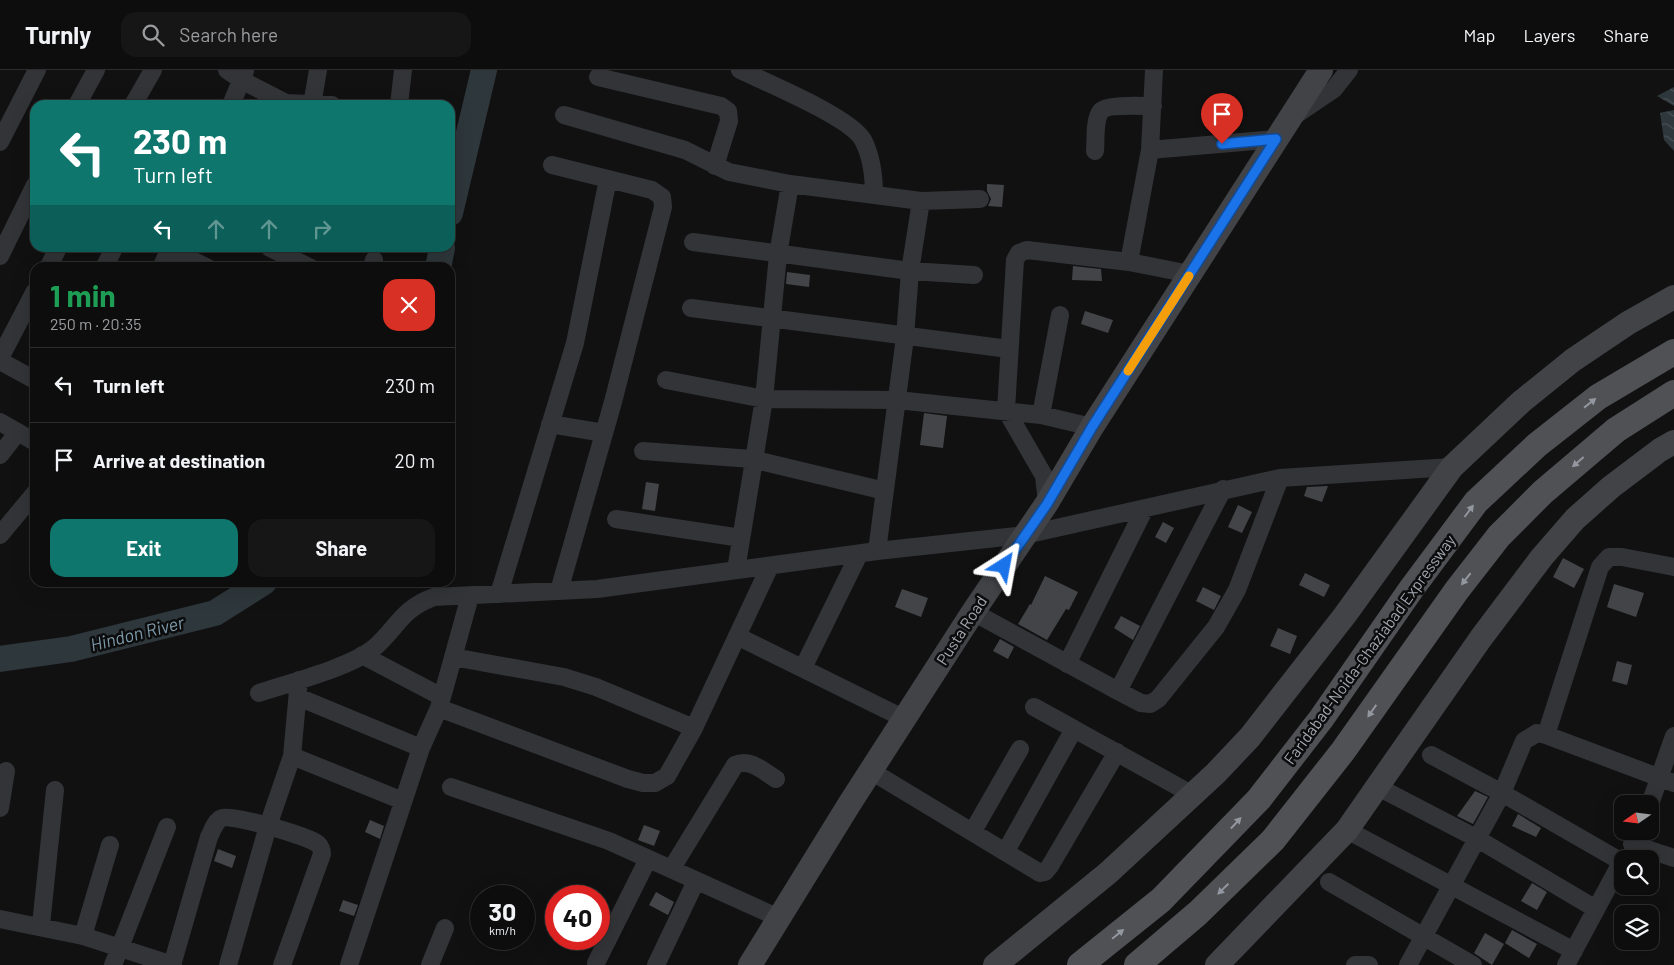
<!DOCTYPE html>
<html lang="en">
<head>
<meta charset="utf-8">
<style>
  body { margin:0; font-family:Barlow,sans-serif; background:#161617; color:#f1f3f6; height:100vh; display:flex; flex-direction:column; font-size:19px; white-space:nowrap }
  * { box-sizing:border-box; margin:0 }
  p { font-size:16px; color:#9a9c9e }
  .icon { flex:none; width:28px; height:28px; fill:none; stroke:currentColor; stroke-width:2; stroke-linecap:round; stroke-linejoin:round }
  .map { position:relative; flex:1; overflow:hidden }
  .side { position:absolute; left:30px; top:192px; width:425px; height:325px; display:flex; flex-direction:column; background:#0d0d0e; border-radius:15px; box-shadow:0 5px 20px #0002,0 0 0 1px #2d2d2e }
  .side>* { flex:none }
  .guide { position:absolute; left:30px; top:30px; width:425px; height:152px; border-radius:15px; box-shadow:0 5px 20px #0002,0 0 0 1px #2d2d2e; background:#0f766e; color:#fff; overflow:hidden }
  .needle { width:32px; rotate:256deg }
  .fabs { position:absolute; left:1614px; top:725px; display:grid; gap:10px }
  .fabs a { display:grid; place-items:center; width:45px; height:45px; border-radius:10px; background:#0d0d0e; box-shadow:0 5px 20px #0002,0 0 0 1px #2d2d2e; font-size:25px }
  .speed { position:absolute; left:470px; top:815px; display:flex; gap:10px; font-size:25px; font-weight:700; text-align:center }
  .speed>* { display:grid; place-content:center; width:65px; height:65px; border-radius:50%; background:#0d0d0e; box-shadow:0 5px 20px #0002,0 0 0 1px #2d2d2e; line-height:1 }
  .speed small { font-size:12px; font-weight:400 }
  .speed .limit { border:8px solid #d22; background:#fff; color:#111 }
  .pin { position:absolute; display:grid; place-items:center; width:42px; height:42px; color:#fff; margin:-51px -21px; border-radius:50% 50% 50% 0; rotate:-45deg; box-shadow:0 0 5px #0007 }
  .pin .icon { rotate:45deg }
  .me { position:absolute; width:55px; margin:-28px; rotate:34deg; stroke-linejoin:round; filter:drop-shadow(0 0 4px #0008) }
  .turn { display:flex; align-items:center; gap:18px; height:105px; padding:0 20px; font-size:22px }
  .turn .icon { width:65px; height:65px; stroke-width:2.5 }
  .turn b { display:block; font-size:35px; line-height:42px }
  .lanes { display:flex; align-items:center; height:48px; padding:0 20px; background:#0003; justify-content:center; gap:25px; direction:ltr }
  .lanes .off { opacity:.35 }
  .round { display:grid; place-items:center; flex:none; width:52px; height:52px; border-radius:15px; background:#161617 }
  .head { display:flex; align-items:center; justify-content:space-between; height:85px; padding:0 20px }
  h1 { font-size:30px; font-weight:700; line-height:38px; color:#1e9e55 }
  .button { display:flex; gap:10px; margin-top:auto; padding:10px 20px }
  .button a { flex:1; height:58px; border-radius:15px; background:#0f766e; color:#fff; font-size:20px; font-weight:700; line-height:58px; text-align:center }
  .button a+a { background:#161617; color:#f1f3f6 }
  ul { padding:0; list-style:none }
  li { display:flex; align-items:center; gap:15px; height:75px; padding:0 20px; border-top:1px solid #2d2d2e }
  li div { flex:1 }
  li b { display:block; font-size:19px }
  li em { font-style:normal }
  header { display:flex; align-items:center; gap:30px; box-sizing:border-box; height:70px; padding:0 25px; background:#0d0d0e; border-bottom:1px solid #2d2d2e }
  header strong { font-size:24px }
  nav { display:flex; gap:28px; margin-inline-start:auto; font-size:18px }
  .search { width:350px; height:45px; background:#161617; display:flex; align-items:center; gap:12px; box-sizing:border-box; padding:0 18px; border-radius:15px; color:#9a9c9e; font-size:19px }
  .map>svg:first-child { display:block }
</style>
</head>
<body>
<header>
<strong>Turnly</strong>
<div class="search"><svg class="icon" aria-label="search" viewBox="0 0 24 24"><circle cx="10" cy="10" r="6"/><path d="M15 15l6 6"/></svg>Search here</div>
<nav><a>Map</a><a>Layers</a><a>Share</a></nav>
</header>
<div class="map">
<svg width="1674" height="895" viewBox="0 0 1674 895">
  <defs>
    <pattern id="water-waves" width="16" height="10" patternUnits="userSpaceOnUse" patternTransform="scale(1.25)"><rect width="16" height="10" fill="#2e373b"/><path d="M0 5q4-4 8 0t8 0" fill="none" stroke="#495155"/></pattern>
  </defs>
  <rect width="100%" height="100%" fill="#111112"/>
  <!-- water -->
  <path fill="url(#water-waves)" d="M1674 17V36L1657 26Z
    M1674 40V81L1664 70 1660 43Z"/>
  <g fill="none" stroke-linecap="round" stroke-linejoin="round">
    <!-- river -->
    <path stroke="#2e373b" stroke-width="26" d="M450 143 484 0
      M438 198 442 178
      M0 589 71 579 215 543 264 512"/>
  </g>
  <!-- building -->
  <path fill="#434447" d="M987 114 1004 115 1002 137 988 136 991 129 987 121Z
    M1073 196 1101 199 1102 211 1072 210Z
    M787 202 810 205 809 217 786 214Z
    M1085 241 1113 250 1108 263 1081 254Z
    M924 343 947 346 943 378 920 375Z
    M646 412 659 414 655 441 642 439Z
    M1328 416 1322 432 1304 426 1307 417Z
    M1238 435 1252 442 1242 463 1228 457Z
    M1163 452 1174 458 1166 473 1155 467Z
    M1563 488 1584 499 1574 518 1553 507Z
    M1305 503 1330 515 1324 527 1299 515Z
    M1045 506 1078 522 1069 540 1066 539 1047 570 1018 554 1030 534 1031 535Z
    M1614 514 1644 523 1636 547 1607 537Z
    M1203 517 1221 526 1214 540 1196 531Z
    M902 519 928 528 921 547 895 537Z
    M1121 546 1140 556 1133 570 1114 558Z
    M1278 558 1297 566 1290 584 1270 576Z
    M1000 569 1014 577 1008 589 993 581Z
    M1617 591 1632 595 1627 615 1612 611Z
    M1475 721 1488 727 1473 754 1457 746Z
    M1518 744 1541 758 1536 767 1512 756Z
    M370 750 384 756 380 769 365 762Z
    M644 755 660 761 654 776 638 770Z
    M218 779 236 786 232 798 214 791Z
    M1532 813 1547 822 1537 840 1521 831Z
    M656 822 674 832 668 845 649 835Z
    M343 830 358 835 354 846 339 841Z
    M1512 860 1537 874 1529 888 1505 873Z
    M1485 863 1504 874 1492 895 1474 883Z"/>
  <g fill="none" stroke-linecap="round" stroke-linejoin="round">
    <!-- street -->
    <path stroke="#323437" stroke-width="18" d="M227 0 241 10 286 33 332 35
      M740 0C767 13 850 47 863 70 872 87 874 106 874 125
      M598 7 721 36 728 41 729 51 715 96
      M77 35 96 0
      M133 35 153 0
      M231 35 245 1
      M312 35 318 0
      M399 35 403 0
      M564 45 685 80 729 102 790 114 921 131 980 129
      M1294 46 1334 19 1349 0
      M0 72 37 0
      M1150 80 1276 69
      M1095 81C1096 70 1094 49 1101 41 1107 34 1142 36 1153 36
      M552 95 652 120 662 127 663 137 613 332 559 521
      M693 172 910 201 974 205
      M168 178 208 198
      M270 178 311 198
      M0 186 35 115
      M1129 192 1150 80 1154 0
      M48 198 58 178
      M104 198 114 178
      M161 198 170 178
      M372 198 374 190
      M691 238 1009 279
      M0 288 35 221
      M0 291 35 310
      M666 310 764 329 897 330 1041 345 1092 357
      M1041 345 1060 245
      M0 352 35 372
      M550 354 604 363
      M643 381 752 389 885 421
      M0 385 18 362
      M1047 433 1044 406 1006 340 1015 190 1019 183 1027 180 1129 192 1190 204
      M616 449 741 468
      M0 465 35 423
      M877 481 905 267 910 201 921 131
      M736 500 764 329 778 185 790 114
      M499 524 575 273 608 109
      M973 542 1118 621 1141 633 1150 634 1158 629 1216 557 1237 520 1280 408
      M737 566 905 649
      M362 585 442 627
      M453 587 564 607 596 617 694 658
      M1067 594 1144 440
      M803 598 859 484
      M1118 621 1223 419
      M259 623C289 613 351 597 374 578 398 557 401 539 434 527L597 519 877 481 1025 465 1280 408 1452 397
      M298 627 421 678
      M439 638 628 709 643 713H655L667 706 694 658 770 496
      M1074 659 1193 725
      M1546 665 1674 713
      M1431 685 1502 723 1622 792
      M292 686 403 731
      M871 701 1040 803 1045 802 1050 796 1117 682
      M1376 716 1476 768 1596 839
      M451 717 609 771 779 848
      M1650 734 1674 666
      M0 738 6 701
      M1347 760 1574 881
      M973 761 1020 679
      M1632 774 1674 788
      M1006 781 1074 659 1034 637
      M672 798 735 695C750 688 763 701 776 709
      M1329 812 1473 895
      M0 849 83 866 173 895
      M41 855 55 720
      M83 866 110 775
      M596 893 648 789
      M113 895 167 757
      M172 895 209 767C212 761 215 751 222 748 232 744 308 766 318 774 321 777 322 780 322 784L282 895
      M228 895 268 756 292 686 299 610
      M349 895 421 678 439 638 470 526
      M430 895 445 858
      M656 895 696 811
      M1355 895H1369
      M1408 895 1502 723 1524 671 1537 663 1546 665 1600 497 1609 487H1622L1674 497
      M1566 895 1622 791"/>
    <!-- secondary -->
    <path stroke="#414347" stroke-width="24" d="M750 895 850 733 973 542 1047 433 1092 357 1321 0
      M995 895 1108 803 1216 703 1250 667 1345 545 1452 397 1521 332 1573 290 1628 253 1674 227
      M1217 895 1347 760 1481 568 1542 487 1575 449 1611 417 1660 380 1674 372"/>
    <!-- primary -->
    <path stroke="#4f5155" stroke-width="26" d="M1080 895 1161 830 1259 729 1321 649 1412 518 1476 432 1537 375 1598 327 1674 282
      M1137 895 1198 843 1273 770 1343 681 1457 520 1499 466 1543 422 1616 360 1674 323"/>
  </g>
  <!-- one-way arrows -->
  <defs><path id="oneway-solid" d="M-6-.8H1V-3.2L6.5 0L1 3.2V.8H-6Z" transform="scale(1.25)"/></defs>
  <g fill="#93979f">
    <use href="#oneway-solid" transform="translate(1590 333) rotate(-38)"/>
    <use href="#oneway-solid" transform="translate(1578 392) rotate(139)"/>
    <use href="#oneway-solid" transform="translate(1469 441) rotate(-53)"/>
    <use href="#oneway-solid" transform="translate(1466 509) rotate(128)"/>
    <use href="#oneway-solid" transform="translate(1372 641) rotate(125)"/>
    <use href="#oneway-solid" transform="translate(1236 753) rotate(-47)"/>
    <use href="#oneway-solid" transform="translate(1223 819) rotate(136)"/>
    <use href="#oneway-solid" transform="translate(1118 864) rotate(-39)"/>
  </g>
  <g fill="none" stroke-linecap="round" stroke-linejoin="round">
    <!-- route casing -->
    <g stroke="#114b97" stroke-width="12">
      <path id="route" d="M1004 496 1047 434 1092 357 1276 69 1222 74"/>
    </g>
    <!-- route -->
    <use href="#route" stroke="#1a73e8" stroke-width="9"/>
    <!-- slow -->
    <path stroke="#f59e0b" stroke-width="9" d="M1128 301 1189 206"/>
  </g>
  <g text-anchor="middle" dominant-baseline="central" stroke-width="5" stroke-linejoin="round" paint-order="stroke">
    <!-- street labels -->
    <g font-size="16" fill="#a4a9b1" stroke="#0c0c0d">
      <text transform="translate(961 560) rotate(-57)">Pusta Road</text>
      <text transform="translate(1369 579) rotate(-54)">Faridabad-Noida-Ghaziabad Expressway</text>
    </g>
    <!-- water labels -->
    <g font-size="18" font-style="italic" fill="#7d9aaa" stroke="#0c0c0d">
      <text transform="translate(137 563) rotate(-14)">Hindon River</text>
    </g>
  </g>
</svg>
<div class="fabs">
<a><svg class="needle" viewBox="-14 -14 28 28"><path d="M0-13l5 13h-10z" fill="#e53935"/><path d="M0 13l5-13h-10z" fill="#9a9c9e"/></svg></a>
<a><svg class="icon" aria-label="search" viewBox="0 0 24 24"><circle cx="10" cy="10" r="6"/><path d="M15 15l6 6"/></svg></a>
<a><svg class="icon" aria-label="layers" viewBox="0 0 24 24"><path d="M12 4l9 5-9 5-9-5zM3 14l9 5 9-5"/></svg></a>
</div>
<div class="speed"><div>30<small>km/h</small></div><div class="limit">40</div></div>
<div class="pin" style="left:1222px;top:74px;background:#d93025"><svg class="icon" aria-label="arrive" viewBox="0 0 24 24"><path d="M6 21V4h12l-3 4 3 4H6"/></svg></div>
<svg class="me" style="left:1004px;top:496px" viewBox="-20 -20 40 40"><path d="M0-17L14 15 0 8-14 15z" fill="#1a73e8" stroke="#fff" stroke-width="4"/></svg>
<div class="guide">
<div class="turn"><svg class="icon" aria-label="left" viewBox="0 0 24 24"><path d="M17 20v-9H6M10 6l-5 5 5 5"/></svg><div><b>230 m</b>Turn left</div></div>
<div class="lanes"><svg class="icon" aria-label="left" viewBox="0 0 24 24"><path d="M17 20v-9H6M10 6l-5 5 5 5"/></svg><svg class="icon off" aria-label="ahead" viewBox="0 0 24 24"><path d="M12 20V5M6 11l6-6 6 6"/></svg><svg class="icon off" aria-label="ahead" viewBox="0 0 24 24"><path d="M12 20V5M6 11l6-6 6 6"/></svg><svg class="icon off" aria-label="right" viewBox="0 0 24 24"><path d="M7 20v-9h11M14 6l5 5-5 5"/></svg></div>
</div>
<section class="side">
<div class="head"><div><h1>1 min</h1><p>250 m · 20:35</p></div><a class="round" style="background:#d93025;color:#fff"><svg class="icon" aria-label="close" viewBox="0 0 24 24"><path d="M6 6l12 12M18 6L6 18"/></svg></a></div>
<ul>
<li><svg class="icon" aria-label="left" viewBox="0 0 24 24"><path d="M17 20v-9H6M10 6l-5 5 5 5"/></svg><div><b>Turn left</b></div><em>230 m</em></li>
<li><svg class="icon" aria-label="arrive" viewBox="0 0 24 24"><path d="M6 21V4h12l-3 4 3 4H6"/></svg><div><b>Arrive at destination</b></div><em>20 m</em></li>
</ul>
<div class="button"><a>Exit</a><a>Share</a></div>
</section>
</div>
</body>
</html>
